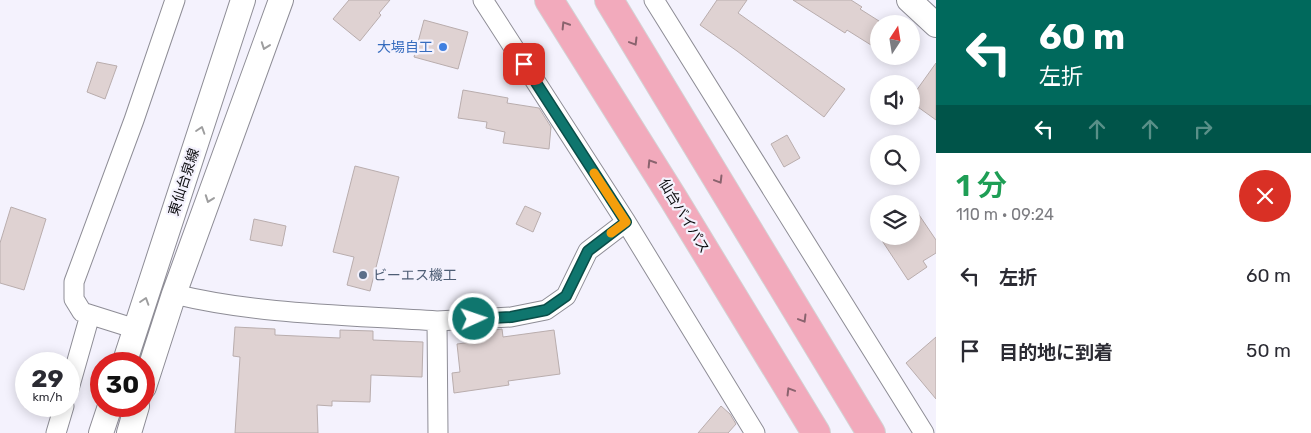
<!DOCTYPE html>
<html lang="ja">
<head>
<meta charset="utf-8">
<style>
  body { margin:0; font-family:Rubik,"Noto Sans JP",sans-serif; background:#f7f7f7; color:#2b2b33; height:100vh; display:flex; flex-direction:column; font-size:19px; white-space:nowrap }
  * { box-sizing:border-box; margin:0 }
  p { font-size:16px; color:#7c7c81 }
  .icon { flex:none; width:28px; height:28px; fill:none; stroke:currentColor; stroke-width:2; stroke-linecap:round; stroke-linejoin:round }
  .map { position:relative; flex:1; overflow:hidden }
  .sheet { display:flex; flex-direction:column; background:#fff; width:375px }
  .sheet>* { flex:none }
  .hud { background:#00695c; color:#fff; overflow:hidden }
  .needle { width:32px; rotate:12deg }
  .tools { position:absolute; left:870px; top:15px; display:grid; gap:10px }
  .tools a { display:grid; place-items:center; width:50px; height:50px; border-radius:50%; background:#fff; box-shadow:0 2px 12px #0003; font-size:25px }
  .speed { position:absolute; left:15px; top:352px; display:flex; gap:10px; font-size:25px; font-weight:700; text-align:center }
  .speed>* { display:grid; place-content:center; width:65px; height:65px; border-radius:50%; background:#fff; box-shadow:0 2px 12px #0003; line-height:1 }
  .speed small { font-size:12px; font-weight:400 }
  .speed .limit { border:8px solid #d22; background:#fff; color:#111 }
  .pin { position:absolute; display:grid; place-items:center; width:42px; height:42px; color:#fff; margin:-21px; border-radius:10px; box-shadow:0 2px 8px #0006 }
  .me { position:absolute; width:55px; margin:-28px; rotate:87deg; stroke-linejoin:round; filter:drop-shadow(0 0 4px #0008) }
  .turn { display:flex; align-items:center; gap:18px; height:105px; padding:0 20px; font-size:22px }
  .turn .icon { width:65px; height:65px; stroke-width:2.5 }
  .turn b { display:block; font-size:35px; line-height:42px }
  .lanes { display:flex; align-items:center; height:48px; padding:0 20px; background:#0003; justify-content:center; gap:25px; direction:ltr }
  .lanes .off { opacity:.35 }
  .round { display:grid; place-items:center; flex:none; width:52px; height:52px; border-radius:26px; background:#f7f7f7 }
  .head { display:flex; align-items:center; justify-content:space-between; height:85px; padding:0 20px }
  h1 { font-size:30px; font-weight:600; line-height:38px; color:#1e9e55 }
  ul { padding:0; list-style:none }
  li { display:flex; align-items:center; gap:15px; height:75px; padding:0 20px }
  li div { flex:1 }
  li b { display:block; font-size:19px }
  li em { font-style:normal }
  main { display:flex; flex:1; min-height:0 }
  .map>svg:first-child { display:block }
</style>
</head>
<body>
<main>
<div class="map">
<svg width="936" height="433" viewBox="0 0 936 433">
  <rect width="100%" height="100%" fill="#f4f2fd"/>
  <!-- building -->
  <path fill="#dfd2d2" stroke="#b9adad" d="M349 0H390L379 13 381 15 360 41 333 19Z
    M717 0H747L738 13 845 89 824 117 737 51 700 25Z
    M793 0H851L862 7 860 9 879 21V50L847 30 845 33Z
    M424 20 468 32 458 69 414 57Z
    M97 62 117 66 105 99 87 92Z
    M936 63V120L911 102V98Z
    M463 90 508 98 507 103 539 108 551 127 549 149 503 143 505 132 486 128 487 122 458 118Z
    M787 135 800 158 784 167 771 144Z
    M355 166 399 177 370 291 347 285 354 257 333 252Z
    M911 203 936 240V253L923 261 927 267 908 280 879 236H911Z
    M525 206 541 213 533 232 516 224Z
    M11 207 46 219 24 290 0 283V243Z
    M254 219 286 226 282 246 250 240Z
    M235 327 275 329V335L340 338V330L373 331V340L423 342 422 377 371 375 370 402 332 401V406L317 405 318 433H235L240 357 233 356Z
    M502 329 503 337 554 330 560 374 508 381 509 385 454 393 452 373 460 372 457 344 480 341 479 332Z
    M936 337V399L906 363Z
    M721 406 730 414 736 424 728 433H698Z"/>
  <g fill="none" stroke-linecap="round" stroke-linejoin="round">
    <!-- minor casing -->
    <g stroke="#8e8d96" stroke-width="21">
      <path id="minor" d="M654 0 924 433
        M626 222 755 433
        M174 294C260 315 349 315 437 321L438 433
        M437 321 511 317 546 310 566 296 588 251 626 222 483 0
        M136 329 82 312 74 299V282L134 120 175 0
        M69 389 90 315
        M56 433 64 406"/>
    </g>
    <!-- tertiary casing -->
    <g stroke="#8e8d96" stroke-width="26">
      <path id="tertiary" d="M909 0 936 25
        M124 364 243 0
        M144 387 174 294 281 0
        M101 433 110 406
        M129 433 137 406"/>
    </g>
    <!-- trunk casing -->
    <g stroke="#d3d3d4" stroke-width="30">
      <path id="trunk" d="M549 0 673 198 816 433
        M609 0 871 433"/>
    </g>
    <!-- minor -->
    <use href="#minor" stroke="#fff" stroke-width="19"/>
    <!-- tertiary -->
    <use href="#tertiary" stroke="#fff" stroke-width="24"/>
    <!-- trunk -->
    <use href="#trunk" stroke="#f2aabc" stroke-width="28"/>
  </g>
  <!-- one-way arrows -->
  <defs><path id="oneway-chevron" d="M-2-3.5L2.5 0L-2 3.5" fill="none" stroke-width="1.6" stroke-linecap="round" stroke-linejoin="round" transform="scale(1.25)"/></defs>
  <g stroke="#8a636e">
    <use href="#oneway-chevron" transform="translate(565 25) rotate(-122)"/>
    <use href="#oneway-chevron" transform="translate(634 42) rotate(59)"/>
    <use href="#oneway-chevron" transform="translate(651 163) rotate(-122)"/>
    <use href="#oneway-chevron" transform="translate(719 180) rotate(59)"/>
    <use href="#oneway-chevron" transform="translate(803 319) rotate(59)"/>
    <use href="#oneway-chevron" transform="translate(790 391) rotate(-121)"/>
  </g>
  <g stroke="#9e9e9f">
    <use href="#oneway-chevron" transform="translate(265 46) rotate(110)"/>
    <use href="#oneway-chevron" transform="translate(201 130) rotate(-72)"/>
    <use href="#oneway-chevron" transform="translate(209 199) rotate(110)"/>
    <use href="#oneway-chevron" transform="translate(145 301) rotate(-72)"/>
  </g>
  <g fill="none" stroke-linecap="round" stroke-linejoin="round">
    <!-- route casing -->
    <g stroke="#0a4d48" stroke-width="12">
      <path id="route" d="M474 319 511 317 546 310 566 296 588 251 626 222 524 64"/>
    </g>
    <!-- route -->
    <use href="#route" stroke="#0f766e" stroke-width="9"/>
    <!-- slow -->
    <path stroke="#f59e0b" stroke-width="9" d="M594 173 626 222 611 233"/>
  </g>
  <!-- markers -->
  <circle fill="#3f7fe0" stroke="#f4f2fd" stroke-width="2" cx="443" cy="47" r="5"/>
  <circle fill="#5c6f8a" stroke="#f4f2fd" stroke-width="2" cx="363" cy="275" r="5"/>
  <g text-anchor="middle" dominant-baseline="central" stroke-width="4.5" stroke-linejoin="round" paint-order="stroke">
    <!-- shop labels -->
    <g font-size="14" fill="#366cbe" stroke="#f4f2fd" text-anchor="end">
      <text x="433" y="47">大場自工</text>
    </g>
    <!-- street labels -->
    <g font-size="14" fill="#0c0c0f" stroke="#f4f2fd">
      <text transform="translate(184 182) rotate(-72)">東仙台泉線</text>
      <text transform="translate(684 216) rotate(59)">仙台バイパス</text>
    </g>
    <!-- service labels -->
    <g font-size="14" fill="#4e5e75" stroke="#f4f2fd" text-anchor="start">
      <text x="373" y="275">ビーエス機工</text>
    </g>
  </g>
</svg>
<div class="tools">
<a><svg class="needle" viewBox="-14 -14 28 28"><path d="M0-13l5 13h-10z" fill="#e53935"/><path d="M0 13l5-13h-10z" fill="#7c7c81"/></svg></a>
<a><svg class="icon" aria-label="sound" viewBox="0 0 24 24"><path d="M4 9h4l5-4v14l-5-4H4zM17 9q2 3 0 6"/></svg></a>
<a><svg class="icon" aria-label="search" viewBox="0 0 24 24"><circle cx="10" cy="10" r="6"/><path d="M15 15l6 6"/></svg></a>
<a><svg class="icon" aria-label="layers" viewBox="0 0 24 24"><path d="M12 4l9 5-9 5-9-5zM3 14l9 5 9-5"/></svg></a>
</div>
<div class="speed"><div>29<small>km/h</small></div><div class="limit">30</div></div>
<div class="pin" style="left:524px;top:64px;background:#d93025"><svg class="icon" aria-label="arrive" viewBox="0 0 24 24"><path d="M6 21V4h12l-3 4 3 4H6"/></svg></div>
<svg class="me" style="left:474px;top:319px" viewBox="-20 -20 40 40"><circle r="17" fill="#0f766e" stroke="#fff" stroke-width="3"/><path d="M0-11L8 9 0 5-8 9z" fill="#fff"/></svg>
</div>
<section class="sheet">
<div class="hud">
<div class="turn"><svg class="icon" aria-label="left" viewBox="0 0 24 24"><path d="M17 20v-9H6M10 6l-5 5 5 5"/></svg><div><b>60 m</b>左折</div></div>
<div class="lanes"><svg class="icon" aria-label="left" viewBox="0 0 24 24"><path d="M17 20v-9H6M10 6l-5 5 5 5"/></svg><svg class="icon off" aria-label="ahead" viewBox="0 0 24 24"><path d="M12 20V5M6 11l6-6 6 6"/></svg><svg class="icon off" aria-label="ahead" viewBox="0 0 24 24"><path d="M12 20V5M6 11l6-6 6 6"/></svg><svg class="icon off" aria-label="right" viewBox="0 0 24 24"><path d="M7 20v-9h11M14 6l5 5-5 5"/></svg></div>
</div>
<div class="head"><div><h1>1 分</h1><p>110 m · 09:24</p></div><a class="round" style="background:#d93025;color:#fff"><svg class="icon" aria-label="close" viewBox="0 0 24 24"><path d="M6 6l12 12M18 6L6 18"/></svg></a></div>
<ul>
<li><svg class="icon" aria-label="left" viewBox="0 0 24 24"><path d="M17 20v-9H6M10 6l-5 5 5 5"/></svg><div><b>左折</b></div><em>60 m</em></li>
<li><svg class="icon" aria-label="arrive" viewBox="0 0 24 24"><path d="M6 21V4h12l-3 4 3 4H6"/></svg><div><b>目的地に到着</b></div><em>50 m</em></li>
</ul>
</section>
</main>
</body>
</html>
